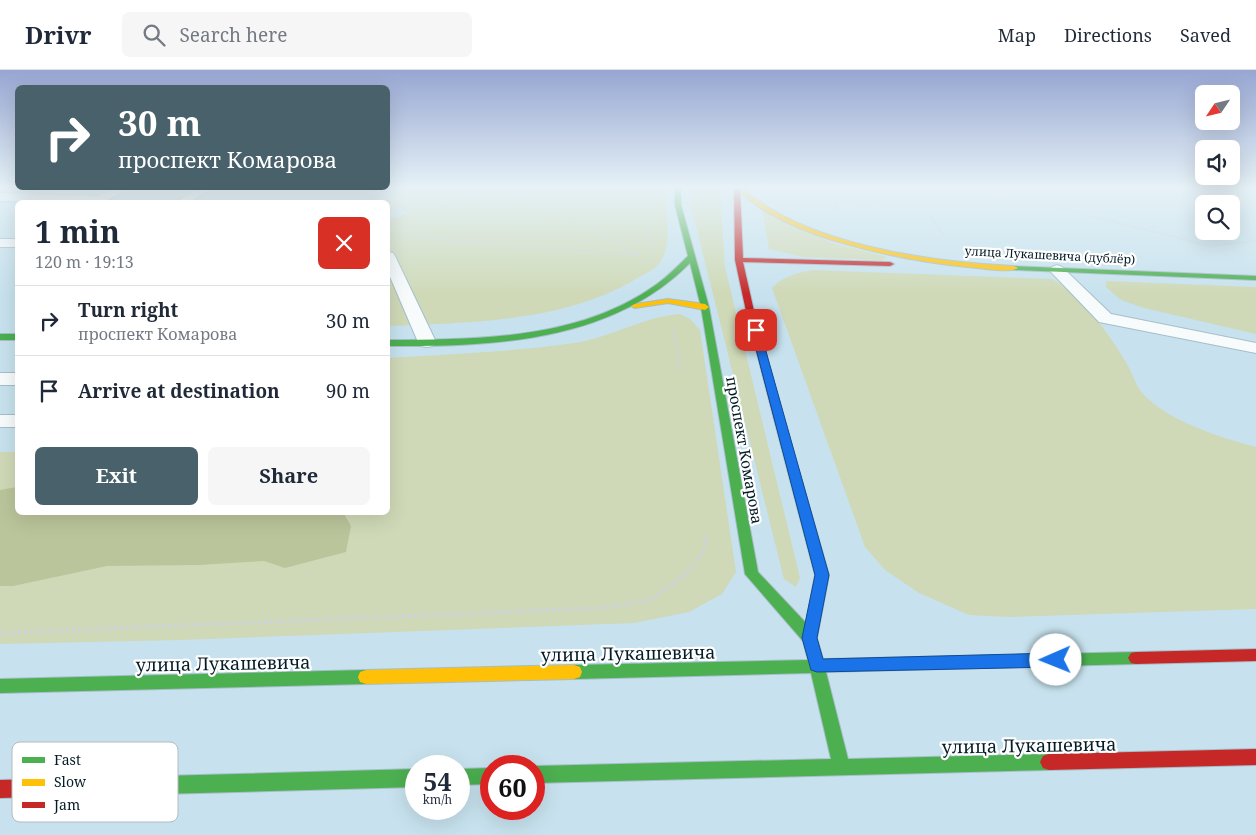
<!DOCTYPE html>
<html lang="en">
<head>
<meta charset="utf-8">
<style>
  body { margin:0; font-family:"Noto Serif",serif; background:#f6f6f7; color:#1f2937; height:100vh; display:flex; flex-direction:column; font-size:19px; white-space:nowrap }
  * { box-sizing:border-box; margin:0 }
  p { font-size:16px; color:#747a83 }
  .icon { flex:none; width:28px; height:28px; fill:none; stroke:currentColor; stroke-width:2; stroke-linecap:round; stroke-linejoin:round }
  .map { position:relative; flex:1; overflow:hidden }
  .side { position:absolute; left:15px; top:130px; width:375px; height:315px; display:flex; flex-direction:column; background:#fff; border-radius:8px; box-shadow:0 5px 20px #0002 }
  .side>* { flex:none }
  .guide { position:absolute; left:15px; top:15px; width:375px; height:105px; border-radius:8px; box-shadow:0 5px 20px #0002; background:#48616b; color:#fff; overflow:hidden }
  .needle { width:32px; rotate:235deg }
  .fabs { position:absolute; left:1195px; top:15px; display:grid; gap:10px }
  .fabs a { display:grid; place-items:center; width:45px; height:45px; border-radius:8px; background:#fff; box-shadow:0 5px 20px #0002; font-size:25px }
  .speed { position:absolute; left:405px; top:685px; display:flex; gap:10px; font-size:25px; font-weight:700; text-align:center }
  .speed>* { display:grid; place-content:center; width:65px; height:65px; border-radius:50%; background:#fff; box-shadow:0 5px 20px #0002; line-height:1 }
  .speed small { font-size:12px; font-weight:400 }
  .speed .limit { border:8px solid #d22; background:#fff; color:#111 }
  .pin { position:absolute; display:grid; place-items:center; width:42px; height:42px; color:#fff; margin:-21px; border-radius:10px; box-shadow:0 2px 8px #0006 }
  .me { position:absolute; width:55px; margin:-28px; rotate:269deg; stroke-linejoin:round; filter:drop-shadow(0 0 4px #0008) }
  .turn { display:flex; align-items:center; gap:18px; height:105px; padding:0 20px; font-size:22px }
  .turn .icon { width:65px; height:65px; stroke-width:2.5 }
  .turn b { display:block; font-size:35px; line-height:42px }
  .round { display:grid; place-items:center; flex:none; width:52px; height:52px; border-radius:8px; background:#f6f6f7 }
  .overview { display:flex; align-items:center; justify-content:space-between; height:85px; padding:0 20px }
  h1 { font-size:30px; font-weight:700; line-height:38px }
  .action { display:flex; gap:10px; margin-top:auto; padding:10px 20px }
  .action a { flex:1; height:58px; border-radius:8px; background:#48616b; color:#fff; font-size:20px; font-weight:700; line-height:58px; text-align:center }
  .action a+a { background:#f6f6f7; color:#1f2937 }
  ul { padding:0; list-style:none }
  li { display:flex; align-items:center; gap:15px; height:70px; padding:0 20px; border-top:1px solid #e0e1e3 }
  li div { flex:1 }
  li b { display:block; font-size:19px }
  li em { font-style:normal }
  header { display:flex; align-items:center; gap:30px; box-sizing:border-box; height:70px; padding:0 25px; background:#fff; border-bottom:1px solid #e0e1e3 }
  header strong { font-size:24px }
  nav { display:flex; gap:28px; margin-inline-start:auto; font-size:18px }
  .search { width:350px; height:45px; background:#f6f6f7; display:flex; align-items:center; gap:12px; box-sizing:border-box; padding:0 18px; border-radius:8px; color:#747a83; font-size:19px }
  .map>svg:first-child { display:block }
</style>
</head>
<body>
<header>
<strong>Drivr</strong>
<div class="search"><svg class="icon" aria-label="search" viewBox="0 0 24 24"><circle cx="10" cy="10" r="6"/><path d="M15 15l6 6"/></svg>Search here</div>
<nav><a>Map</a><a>Directions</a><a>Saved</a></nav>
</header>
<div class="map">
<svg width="1256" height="765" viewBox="0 0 1256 765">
  <rect width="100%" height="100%" fill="#c7e2ee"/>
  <!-- green -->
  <path fill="#cfd9b7" d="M396 118H666C663 144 676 172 658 195 653 201 642 205 636 209 562 253 470 252 388 256V149L408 144 401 138 388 142V132H380Z
    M690 118H722L721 134 725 197 800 508 796 517 784 509 691 136Z
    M762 140 833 173 887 187 882 190 803 187 769 179Z
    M812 200 1052 209C1081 224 1110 265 1127 294 1132 303 1136 316 1143 324 1170 352 1219 367 1256 377V539L1010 547 969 545 919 523 885 500 865 477 772 218C783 206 797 203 812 200Z
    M1106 211 1256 217V264L1144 238 1121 230 1106 217Z
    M680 244 690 249 700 260 736 502 722 524 689 542 634 553 182 570 0 574V382H17L18 442H388V288C449 284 512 282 574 273 610 268 642 247 680 244Z"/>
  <!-- forest -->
  <path fill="#bbc59b" d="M17 417 18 442H343L351 456 346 482 285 498 264 491 199 495 107 496 13 516H0V420Z"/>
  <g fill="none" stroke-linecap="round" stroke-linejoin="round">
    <!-- lane casing -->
    <g stroke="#a6bec9" stroke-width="2">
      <path id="lane" d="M115 118H130L104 132 0 131V123L97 126Z
        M199 118H213L190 132H176Z
        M0 169H18V177H0Z
        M388 182 393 183 395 186 436 272 433 276 427 277 421 276 418 272 388 202Z
        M1057 195 1062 197 1111 244 1256 273V283L1099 252 1052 203 1049 200 1052 197Z
        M0 303H18V315H0Z
        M0 345H18V357H0Z"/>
    </g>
    <!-- fast casing -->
    <g stroke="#a6bec9" stroke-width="2">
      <path id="fast" d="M675 118H681V135L709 237 758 502 806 553 815 505 774 349 779 346 784 349 829 505 817 568 823 589 1136 582 1141 583 1144 588 1141 593 1136 594 826 602 848 689 1049 684 1055 686 1058 692 1055 698 1049 700 534 713V696L831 689 811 603 574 609 568 607 566 602 568 597 574 595 808 590 803 571 745 504 701 237 690 193C612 272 492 277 388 276V270C479 269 580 270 657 214 668 206 678 196 688 186L675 135Z
        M1011 196 1256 206V210L1014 200H1011Z
        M0 264H18V270H0Z
        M366 600 372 602 374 607 372 612 366 614 0 623V609Z
        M491 698V714L459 715V699Z
        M416 699V717L161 724 155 721 152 715 155 709 161 706Z"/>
    </g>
    <!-- slow casing -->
    <g stroke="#a6bec9" stroke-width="2">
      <path id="slow" d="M736 118H742C806 175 931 192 1014 196L1018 198C1011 203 986 199 977 198 908 192 784 169 736 118Z
        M668 229 705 234 709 237 705 240 668 233 635 238 631 236 635 234Z
        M574 595 580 597 582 602 580 607 574 609 366 614 360 612 358 607 360 602 366 600Z"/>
    </g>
    <!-- jam casing -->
    <g stroke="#a6bec9" stroke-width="2">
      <path id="jam" d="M734 118H740L743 188 890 192 894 194 890 196 743 192 754 241 784 349 779 352 774 349 746 241 735 190Z
        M1256 579V591L1136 594 1131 593 1128 588 1131 583 1136 582Z
        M1256 679V695L1049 700 1043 698 1040 692 1043 686 1049 684Z
        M161 706 167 709 170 715 167 721 161 724 0 728V710Z"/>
    </g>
    <!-- path-far3 -->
    <path stroke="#ccd4d9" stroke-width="2" stroke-dasharray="1 1" stroke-linecap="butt" d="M507 118 639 184
      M647 118 644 135 652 184
      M980 118 1214 177
      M814 131 811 120 830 121 838 141
      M834 131 878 132
      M370 132 386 118
      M388 144 480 123 484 118
      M931 147 944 167
      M400 163 421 168 641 185
      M1213 176 1256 171"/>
    <!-- path-far2 -->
    <path stroke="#ccd4d9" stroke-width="2.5" stroke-dasharray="2 2" stroke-linecap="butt" d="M673 258 679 293"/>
    <!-- path-far1 -->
    <path stroke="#ccd4d9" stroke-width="3" stroke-dasharray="2.5 2.5" stroke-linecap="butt" d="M679 292 680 299"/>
    <!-- path -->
    <path stroke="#ccd4d9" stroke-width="4" stroke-dasharray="3 3" stroke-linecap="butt" d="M0 563 600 538 650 530 685 505 704 482 706 463"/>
    <!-- lane -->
    <use href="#lane" fill="#f7fbfc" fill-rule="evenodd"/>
    <!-- fast -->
    <use href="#fast" fill="#4caf50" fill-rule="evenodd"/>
    <!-- slow -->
    <use href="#slow" fill="#ffc107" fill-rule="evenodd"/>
    <!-- jam -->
    <use href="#jam" fill="#c62828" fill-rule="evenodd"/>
  </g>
  <!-- sky -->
  <linearGradient id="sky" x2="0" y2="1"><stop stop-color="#97a6d2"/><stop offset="0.52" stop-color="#e6f2f7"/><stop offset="1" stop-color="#e6f2f7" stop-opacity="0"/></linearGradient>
  <rect width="1256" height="225" fill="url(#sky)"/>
  <!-- route -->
  <path fill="#1a73e8" stroke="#114b97" d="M756 257 760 260 829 505 817 568 823 589 1056 583 1062 585 1064 590 1062 595 1056 597 817 602 811 600 802 568 815 505 751 260Z"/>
  <g text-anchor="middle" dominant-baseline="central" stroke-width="4.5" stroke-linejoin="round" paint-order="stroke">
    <!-- far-street labels -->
    <g font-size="12" fill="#031c25" stroke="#fff">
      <text transform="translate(1050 185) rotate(3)">улица Лукашевича (дублёр)</text>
    </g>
    <!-- street labels -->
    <g font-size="15" fill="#031c25" stroke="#fff">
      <text transform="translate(745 380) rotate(80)">проспект Комарова</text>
    </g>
    <!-- near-street labels -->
    <g font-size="18" fill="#031c25" stroke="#fff">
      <text transform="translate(628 583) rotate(-1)">улица Лукашевича</text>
      <text transform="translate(223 593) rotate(-1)">улица Лукашевича</text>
      <text transform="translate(1029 675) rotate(-1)">улица Лукашевича</text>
    </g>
  </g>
  <!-- legend -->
  <rect x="12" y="672" width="166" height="80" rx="8" fill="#fff" stroke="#b3bbbe" stroke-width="1"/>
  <rect x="22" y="687" width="23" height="6" fill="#4caf50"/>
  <rect x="22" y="709" width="23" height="7" fill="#ffc107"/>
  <rect x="22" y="732" width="23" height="6" fill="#c62828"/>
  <g font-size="14" fill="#031c25">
    <text x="54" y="695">Fast</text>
    <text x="54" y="717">Slow</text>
    <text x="54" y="740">Jam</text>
  </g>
</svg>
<div class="fabs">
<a><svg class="needle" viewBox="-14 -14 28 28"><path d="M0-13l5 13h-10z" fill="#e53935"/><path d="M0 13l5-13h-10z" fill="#747a83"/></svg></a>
<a><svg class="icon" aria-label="sound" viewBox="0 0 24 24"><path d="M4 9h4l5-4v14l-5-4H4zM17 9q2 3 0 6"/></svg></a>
<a><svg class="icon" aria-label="search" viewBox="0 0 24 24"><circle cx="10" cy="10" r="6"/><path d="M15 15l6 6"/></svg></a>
</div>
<div class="speed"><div>54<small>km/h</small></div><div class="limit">60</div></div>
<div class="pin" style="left:756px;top:260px;background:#d93025"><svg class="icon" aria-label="arrive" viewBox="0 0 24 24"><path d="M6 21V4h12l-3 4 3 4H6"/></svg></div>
<svg class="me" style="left:1056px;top:590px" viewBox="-20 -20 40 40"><circle r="19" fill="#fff"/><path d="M0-13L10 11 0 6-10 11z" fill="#1a73e8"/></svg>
<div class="guide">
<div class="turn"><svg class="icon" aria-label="right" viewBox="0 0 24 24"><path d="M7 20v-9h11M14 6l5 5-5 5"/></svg><div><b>30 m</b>проспект Комарова</div></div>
</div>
<section class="side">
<div class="overview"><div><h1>1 min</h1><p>120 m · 19:13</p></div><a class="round" style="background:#d93025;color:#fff"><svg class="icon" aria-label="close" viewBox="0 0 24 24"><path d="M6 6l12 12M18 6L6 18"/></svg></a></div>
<ul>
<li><svg class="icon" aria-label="right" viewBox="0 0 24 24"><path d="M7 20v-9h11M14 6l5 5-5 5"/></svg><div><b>Turn right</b><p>проспект Комарова</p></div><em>30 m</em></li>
<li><svg class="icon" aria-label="arrive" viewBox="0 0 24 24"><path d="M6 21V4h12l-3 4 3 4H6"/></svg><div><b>Arrive at destination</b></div><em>90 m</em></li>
</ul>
<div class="action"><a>Exit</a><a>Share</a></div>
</section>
</div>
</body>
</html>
